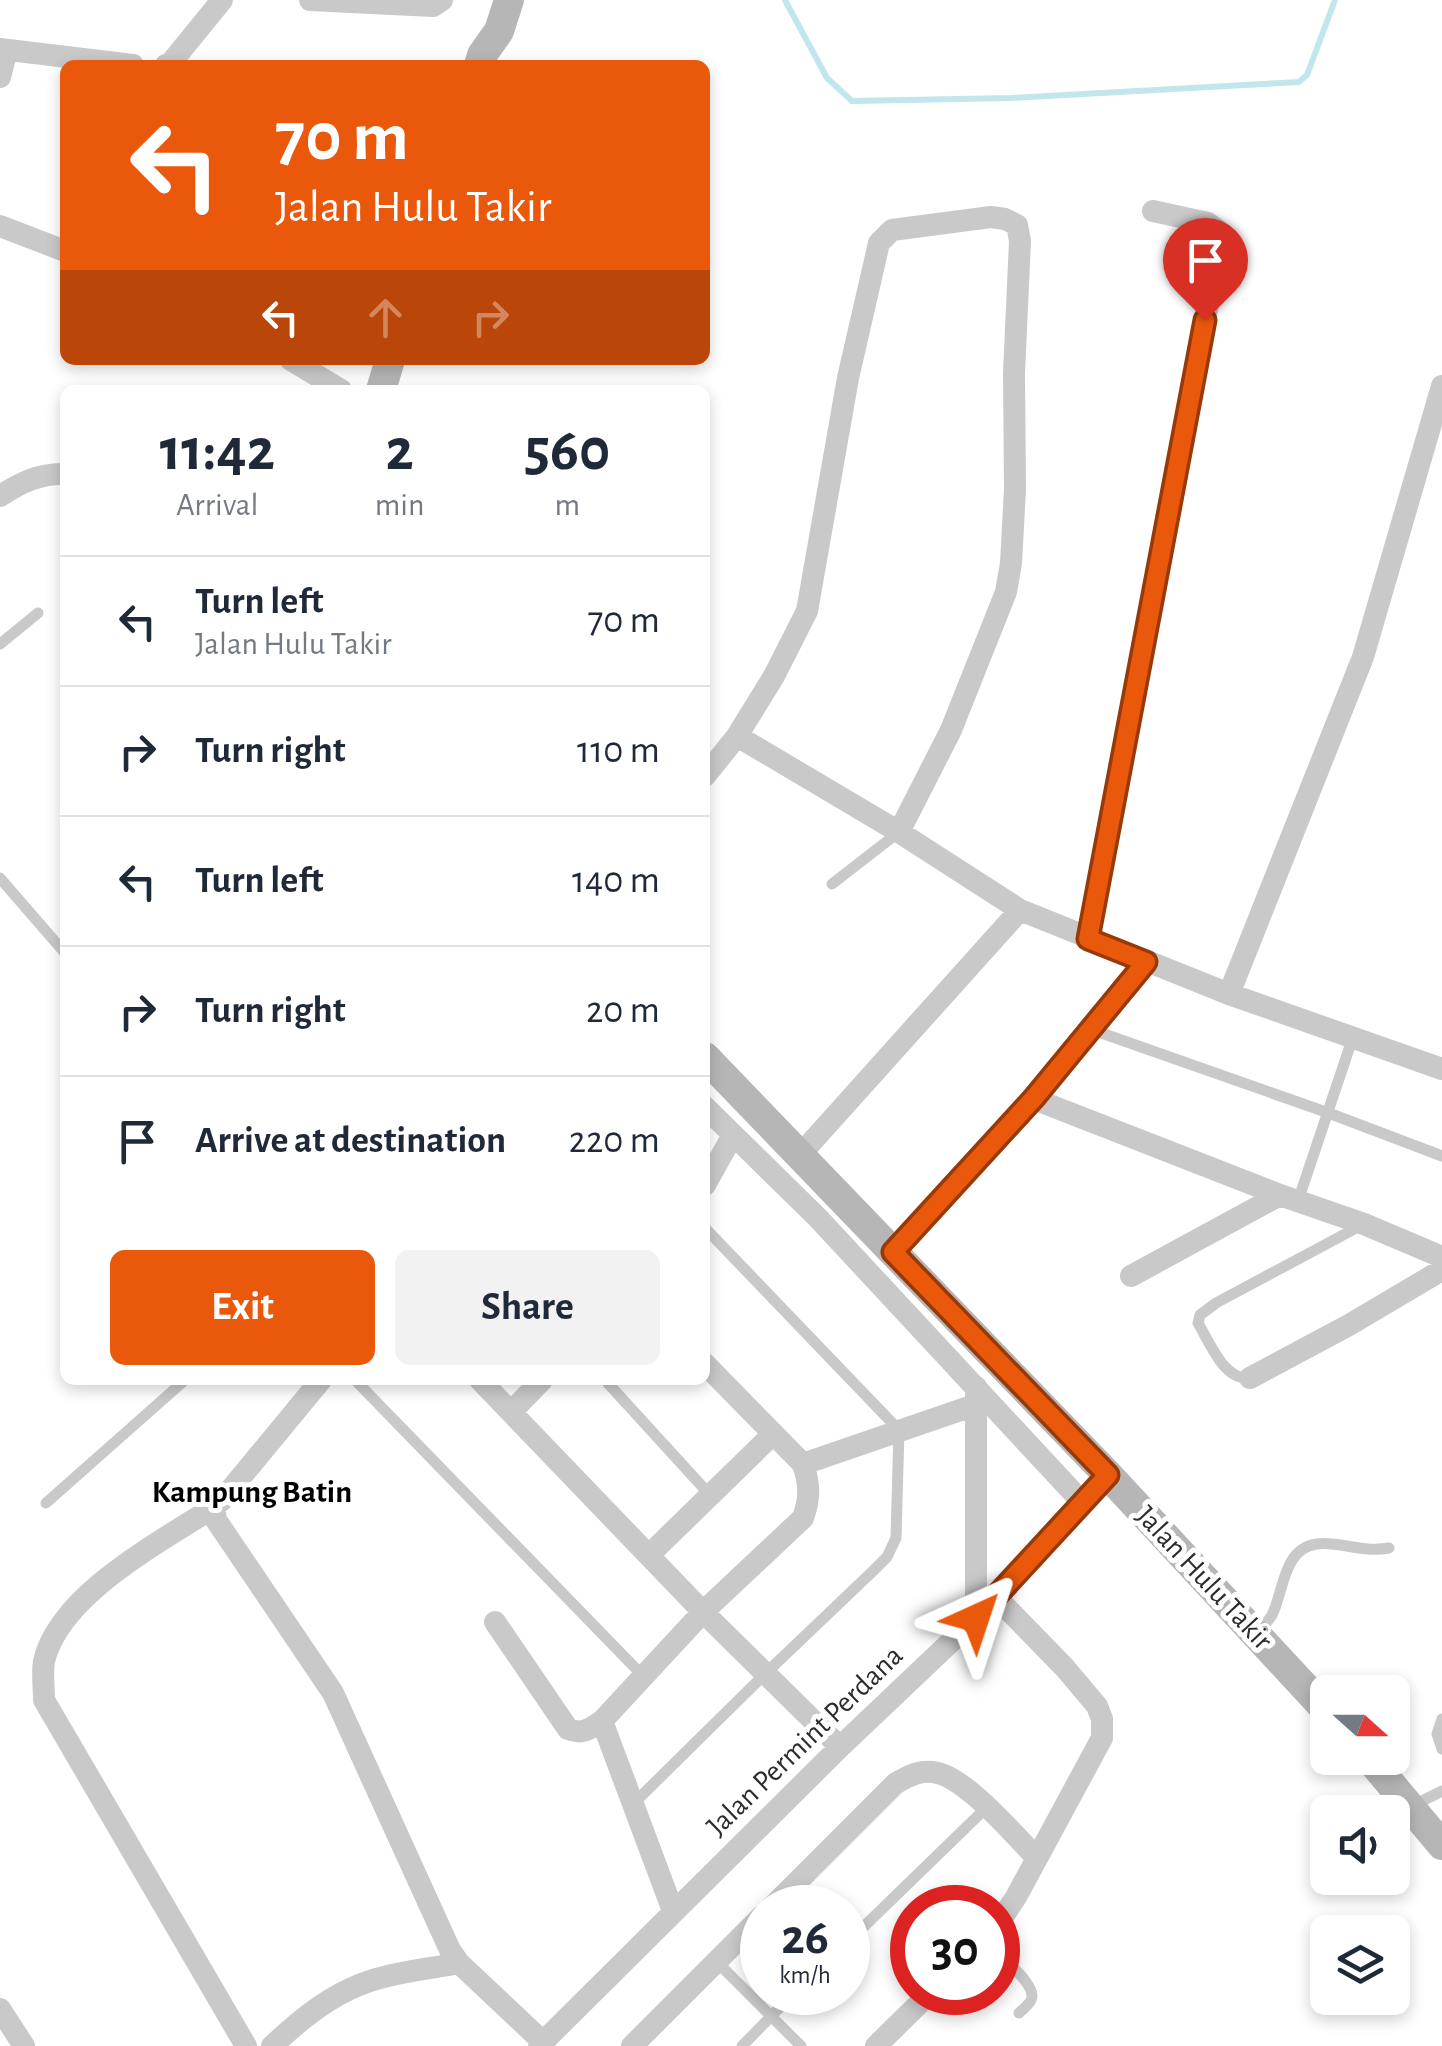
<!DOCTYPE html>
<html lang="en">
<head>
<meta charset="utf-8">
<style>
  body { margin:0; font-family:"Alegreya Sans",sans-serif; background:#f2f2f3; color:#1f2937; height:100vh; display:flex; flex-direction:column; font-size:38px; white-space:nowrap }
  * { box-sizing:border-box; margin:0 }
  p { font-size:32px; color:#747a83 }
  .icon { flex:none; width:55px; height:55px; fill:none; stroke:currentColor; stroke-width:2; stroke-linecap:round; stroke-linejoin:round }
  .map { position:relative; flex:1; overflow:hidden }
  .side { position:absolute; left:60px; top:385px; width:650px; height:1000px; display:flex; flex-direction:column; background:#fff; border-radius:15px; box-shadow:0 5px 15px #0003 }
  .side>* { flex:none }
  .banner { position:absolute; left:60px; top:60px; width:650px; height:305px; border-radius:15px; box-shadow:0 5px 15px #0003; background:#ea580c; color:#fff; overflow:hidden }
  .needle { width:65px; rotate:111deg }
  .tools { position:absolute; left:1310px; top:1675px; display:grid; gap:20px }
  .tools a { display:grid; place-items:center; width:100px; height:100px; border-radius:15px; background:#fff; box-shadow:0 5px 15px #0003; font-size:50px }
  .speed { position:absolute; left:740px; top:1885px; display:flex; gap:20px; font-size:50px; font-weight:700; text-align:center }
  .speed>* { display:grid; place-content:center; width:130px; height:130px; border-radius:50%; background:#fff; box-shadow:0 5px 15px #0003; line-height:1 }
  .speed small { font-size:25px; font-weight:400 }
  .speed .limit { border:15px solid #d22; background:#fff; color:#111 }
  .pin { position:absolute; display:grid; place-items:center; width:85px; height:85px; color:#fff; margin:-102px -42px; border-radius:50% 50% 50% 0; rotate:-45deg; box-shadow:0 0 10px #0007 }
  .pin .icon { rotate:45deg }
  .me { position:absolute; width:110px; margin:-55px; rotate:42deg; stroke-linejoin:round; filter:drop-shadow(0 0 8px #0008) }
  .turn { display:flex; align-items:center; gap:35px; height:210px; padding:0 50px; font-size:45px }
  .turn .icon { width:130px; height:130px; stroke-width:2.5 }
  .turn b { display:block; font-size:70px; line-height:85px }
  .lanes { display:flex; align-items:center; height:95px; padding:0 50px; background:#0003; justify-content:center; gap:50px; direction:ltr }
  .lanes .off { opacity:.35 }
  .eta { display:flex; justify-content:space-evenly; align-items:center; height:170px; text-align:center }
  .eta b { font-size:60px; font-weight:700; line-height:70px }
  .cta { display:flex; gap:20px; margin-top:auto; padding:20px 50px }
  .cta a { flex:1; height:115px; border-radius:15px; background:#ea580c; color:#fff; font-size:40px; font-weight:700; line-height:115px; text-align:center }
  .cta a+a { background:#f2f2f3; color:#1f2937 }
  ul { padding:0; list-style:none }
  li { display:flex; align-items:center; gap:30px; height:130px; padding:0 50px; border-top:2px solid #e0e1e3 }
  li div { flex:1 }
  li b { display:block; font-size:38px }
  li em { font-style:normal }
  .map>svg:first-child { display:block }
</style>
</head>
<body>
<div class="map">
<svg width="1442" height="2046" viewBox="0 0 1442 2046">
  <rect width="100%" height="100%" fill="#fff"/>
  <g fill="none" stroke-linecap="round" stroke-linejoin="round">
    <!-- stream -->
    <path stroke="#c1e6ed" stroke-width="6" d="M785 0 827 78 852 101 1011 98 1299 82 1307 75 1335 0"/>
    <!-- lane -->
    <path stroke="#c9c9c9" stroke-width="11" d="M0 644 38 613
      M0 878 65 953
      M832 884 899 832
      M1090 1029 1326 1112 1442 1156
      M1298 1201 1353 1037
      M1250 1378C1224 1381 1210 1343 1198 1323L1200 1315 1216 1303 1360 1226
      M355 1380 644 1677
      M605 1380 710 1495
      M46 1503 185 1380
      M1256 1634C1261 1628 1268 1622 1272 1615 1284 1591 1283 1548 1317 1544 1339 1541 1362 1553 1389 1548
      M1442 1719 1437 1734 1442 1749
      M633 1804 766 1673 873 1571 887 1557 896 1538 899 1430 705 1228
      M1412 1806 1442 1791
      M848 1942 987 1807
      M998 1952C1007 1962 1038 1987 1031 2000 1029 2005 1023 2009 1019 2013
      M717 1962 801 2046
      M742 2046 795 1992"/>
    <!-- street -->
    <path stroke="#c9c9c9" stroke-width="22" d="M310 0 433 6 442 0
      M0 49 133 65
      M166 65 170 64 222 0
      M0 77 7 50
      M0 226 65 251
      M291 360 341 390
      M0 496C20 483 40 473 65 474
      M737 736 774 676 807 611 848 378 879 243 892 230 991 217 1005 219 1017 225 1020 241 1014 373 1015 489 1011 563 1006 592 951 730 899 832
      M705 776 737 736 899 832 1020 910 1229 994 1442 1069
      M1088 939 1218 251 1220 232 1208 223 1153 211
      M1146 962 1034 1099 1280 1195 1364 1224 1442 1257
      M1229 994 1363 657 1442 386
      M705 1107 818 1218 1082 1502
      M800 1155 1020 910
      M705 1185 729 1142
      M893 1252 1034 1099
      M1131 1276 1280 1195
      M1250 1378 1349 1325 1442 1270
      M321 1380 222 1500 214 1507 216 1520 333 1693 450 1950 459 1963 543 2042
      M480 1380 703 1612 840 1747
      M511 1412 542 1380
      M803 1464 975 1405
      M214 1507C159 1543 60 1594 44 1661 42 1673 44 1688 44 1700L246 2046
      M649 1555 773 1434
      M995 1596 1065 1668 1097 1706 1102 1719V1738L1016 1897 998 1924
      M976 1618V1387
      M495 1622 568 1729C582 1735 590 1729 602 1721L703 1612 803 1518C810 1498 810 1485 803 1464L705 1364
      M602 1721 673 1911
      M771 1908 896 1783C908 1777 918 1770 933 1772 964 1775 1014 1835 1037 1858
      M0 2009 24 2046
      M272 2046C296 2024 320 2003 350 1989 382 1973 424 1970 459 1963
      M539 2046 840 1747 976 1618 1108 1475
      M632 2046 762 1916
      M876 2046 931 1992"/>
    <!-- secondary -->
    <path stroke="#b6b6b6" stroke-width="30" d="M479 65 482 55 499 31 509 0
      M381 390 390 360
      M705 1057 1108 1475 1328 1712
      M1369 1758 1442 1845"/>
  </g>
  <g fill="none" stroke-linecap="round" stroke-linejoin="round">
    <!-- route casing -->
    <g stroke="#983908" stroke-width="25">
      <path id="route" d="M976 1618 1108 1475 893 1252 1034 1098 1146 962 1088 939 1205 320"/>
    </g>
    <!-- route -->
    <use href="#route" stroke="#ea580c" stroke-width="18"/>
  </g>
  <g text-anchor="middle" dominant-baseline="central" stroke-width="10" stroke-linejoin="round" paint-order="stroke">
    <!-- street labels -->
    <g font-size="30" fill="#2c2c2c" stroke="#fff">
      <text transform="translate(1204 1578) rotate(47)">Jalan Hulu Takir</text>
      <text transform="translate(805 1741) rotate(-44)">Jalan Permint Perdana</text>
    </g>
    <!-- neighbourhood labels -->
    <g font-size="32" font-weight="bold" fill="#000" stroke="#fff">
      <text x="252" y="1492">Kampung Batin</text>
    </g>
  </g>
</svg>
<div class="tools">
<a><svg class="needle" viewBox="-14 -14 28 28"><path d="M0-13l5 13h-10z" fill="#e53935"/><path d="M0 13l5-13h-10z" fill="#747a83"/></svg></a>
<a><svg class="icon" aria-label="sound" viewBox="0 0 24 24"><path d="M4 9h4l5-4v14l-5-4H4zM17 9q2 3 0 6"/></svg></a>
<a><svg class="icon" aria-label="layers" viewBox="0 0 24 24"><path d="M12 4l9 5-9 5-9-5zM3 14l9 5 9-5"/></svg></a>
</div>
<div class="speed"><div>26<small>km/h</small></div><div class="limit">30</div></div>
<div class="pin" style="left:1205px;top:320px;background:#d93025"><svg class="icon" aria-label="arrive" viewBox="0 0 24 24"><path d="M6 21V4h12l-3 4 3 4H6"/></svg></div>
<svg class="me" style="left:976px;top:1618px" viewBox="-20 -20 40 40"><path d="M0-17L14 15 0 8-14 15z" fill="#ea580c" stroke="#fff" stroke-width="4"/></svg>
<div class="banner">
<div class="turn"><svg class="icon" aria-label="left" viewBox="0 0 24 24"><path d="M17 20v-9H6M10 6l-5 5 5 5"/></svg><div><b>70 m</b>Jalan Hulu Takir</div></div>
<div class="lanes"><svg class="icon" aria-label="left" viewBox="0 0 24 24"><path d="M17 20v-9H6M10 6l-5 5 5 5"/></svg><svg class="icon off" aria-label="ahead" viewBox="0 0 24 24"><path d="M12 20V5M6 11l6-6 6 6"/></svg><svg class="icon off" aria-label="right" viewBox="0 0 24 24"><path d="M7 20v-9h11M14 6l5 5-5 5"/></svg></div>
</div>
<section class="side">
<div class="eta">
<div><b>11:42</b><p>Arrival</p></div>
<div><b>2</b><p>min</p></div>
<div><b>560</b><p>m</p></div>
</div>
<ul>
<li><svg class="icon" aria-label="left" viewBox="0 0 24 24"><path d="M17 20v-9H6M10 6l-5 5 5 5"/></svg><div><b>Turn left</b><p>Jalan Hulu Takir</p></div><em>70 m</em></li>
<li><svg class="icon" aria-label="right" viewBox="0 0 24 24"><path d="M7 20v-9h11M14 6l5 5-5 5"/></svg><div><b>Turn right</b></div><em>110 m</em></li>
<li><svg class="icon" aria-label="left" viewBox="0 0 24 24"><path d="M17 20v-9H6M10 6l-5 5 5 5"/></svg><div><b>Turn left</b></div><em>140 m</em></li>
<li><svg class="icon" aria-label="right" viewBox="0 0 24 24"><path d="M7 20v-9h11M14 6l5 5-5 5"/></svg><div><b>Turn right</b></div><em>20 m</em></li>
<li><svg class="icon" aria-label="arrive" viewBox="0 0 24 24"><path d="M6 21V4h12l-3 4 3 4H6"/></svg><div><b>Arrive at destination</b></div><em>220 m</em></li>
</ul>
<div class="cta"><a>Exit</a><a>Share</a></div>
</section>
</div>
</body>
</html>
